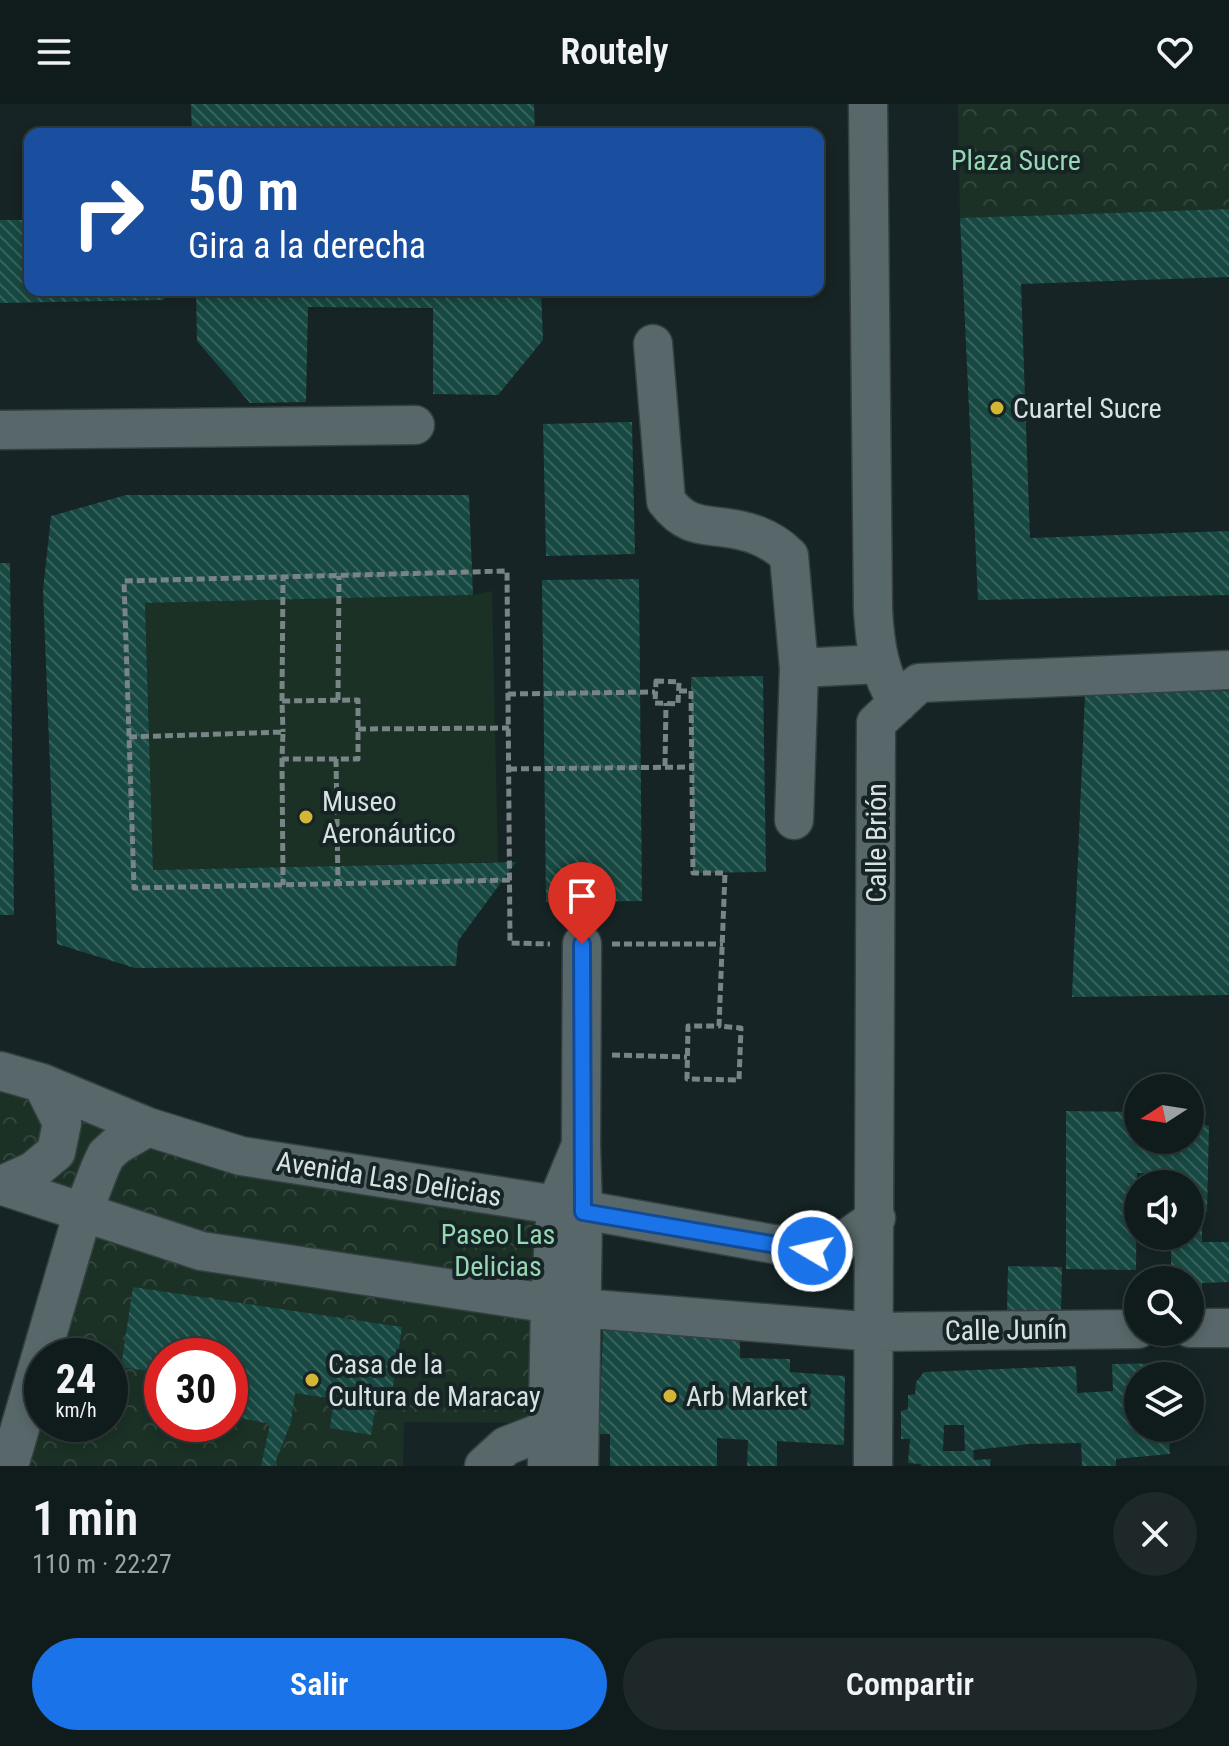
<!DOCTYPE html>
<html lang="es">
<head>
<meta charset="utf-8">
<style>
  body { margin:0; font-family:"Roboto Condensed",sans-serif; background:#1e2829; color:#f1f3f6; height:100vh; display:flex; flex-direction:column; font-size:30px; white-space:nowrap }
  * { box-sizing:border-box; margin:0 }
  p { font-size:26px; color:#9ca1a3 }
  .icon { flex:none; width:44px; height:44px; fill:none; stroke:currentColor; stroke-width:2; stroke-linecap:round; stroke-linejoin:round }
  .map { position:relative; height:1362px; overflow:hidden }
  .details { display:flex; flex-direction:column; background:#101b1c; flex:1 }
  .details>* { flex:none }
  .top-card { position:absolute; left:24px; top:24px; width:800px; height:168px; border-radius:16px; box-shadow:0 4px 12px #0003,0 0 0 2px #30393b; background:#1a4fa0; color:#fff; overflow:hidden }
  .needle { width:52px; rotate:258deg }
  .controls { position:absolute; left:1124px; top:970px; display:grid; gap:16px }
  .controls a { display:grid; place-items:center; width:80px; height:80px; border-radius:50%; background:#101b1c; box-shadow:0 4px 12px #0003,0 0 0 2px #30393b; font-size:40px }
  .speed { position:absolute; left:24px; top:1234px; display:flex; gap:16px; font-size:40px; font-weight:700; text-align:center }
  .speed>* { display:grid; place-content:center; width:104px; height:104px; border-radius:50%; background:#101b1c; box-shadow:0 4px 12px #0003,0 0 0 2px #30393b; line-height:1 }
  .speed small { font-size:20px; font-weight:400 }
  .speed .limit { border:12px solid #d22; background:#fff; color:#111 }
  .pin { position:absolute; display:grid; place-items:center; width:68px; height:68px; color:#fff; margin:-82px -34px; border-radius:50% 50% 50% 0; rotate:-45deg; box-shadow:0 0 8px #0007 }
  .pin .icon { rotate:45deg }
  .me { position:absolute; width:88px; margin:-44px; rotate:279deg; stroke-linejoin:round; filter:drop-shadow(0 0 6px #0008) }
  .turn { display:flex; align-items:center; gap:28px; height:168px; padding:0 32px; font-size:36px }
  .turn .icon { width:104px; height:104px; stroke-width:2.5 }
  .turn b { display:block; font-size:56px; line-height:68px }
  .round { display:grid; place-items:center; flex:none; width:84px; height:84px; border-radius:42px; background:#1e2829 }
  .summary { display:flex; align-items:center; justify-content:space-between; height:136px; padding:0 32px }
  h1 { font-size:48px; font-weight:600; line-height:60px }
  .cta { display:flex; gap:16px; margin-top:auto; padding:16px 32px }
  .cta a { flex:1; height:92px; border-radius:48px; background:#1a73e8; color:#fff; font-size:32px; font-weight:600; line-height:92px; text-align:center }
  .cta a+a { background:#1e2829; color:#f1f3f6 }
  header { display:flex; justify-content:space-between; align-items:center; height:104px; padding:0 32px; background:#101b1c; font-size:36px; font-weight:600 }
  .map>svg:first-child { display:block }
</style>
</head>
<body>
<header><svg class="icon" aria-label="menu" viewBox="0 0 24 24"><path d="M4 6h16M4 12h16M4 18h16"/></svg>Routely<svg class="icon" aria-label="heart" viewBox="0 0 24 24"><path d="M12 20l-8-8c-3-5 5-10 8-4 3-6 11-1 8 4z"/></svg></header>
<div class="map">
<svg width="1229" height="1362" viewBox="0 0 1229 1362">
  <defs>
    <pattern id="park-crowns" width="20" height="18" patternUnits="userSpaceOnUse" patternTransform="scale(2)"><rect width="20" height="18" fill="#1b3126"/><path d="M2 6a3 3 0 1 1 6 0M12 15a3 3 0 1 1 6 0" fill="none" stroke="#31453b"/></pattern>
    <pattern id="building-back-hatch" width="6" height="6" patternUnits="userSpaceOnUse" patternTransform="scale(2)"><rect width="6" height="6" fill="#174841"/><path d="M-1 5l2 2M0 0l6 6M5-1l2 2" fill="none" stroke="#38625c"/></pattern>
  </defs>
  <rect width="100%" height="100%" fill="#162425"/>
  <!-- green -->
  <path fill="#1b3126" d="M492 487 498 758 153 766 145 499 473 491Z"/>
  <!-- park -->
  <path fill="url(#park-crowns)" fill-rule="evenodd" d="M958 0H1229V105L960 114Z
    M0 984 555 1107 548 1319 404 1318 403 1362H9L75 1113 0 1086ZM42 1252H110V1320H42ZM162 1252H230V1320H162Z"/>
  <!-- building -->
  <path fill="url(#building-back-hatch)" fill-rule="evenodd" d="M191 0H534L535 30H192Z
    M1229 105V173L1021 180 1030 434 1229 427V491L978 496 960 114Z
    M0 116H30V186H164V196L0 199Z
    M196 186H541L543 236 498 291 433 290V204L308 203 306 298 250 299 197 237Z
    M632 318 635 450 546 452 543 320Z
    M126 391H469L473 491 145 499 153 766 516 758 458 837 456 862 135 864 57 840 43 486 51 412Z
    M0 459H10L14 811H0Z
    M639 475 642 797 546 798 542 476Z
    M763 572 766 768 693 769 691 573Z
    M1229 587V891L1072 893 1085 590Z
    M1066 1007 1138 1008V1036H1190V1015L1209 1022 1207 1108H1202V1138H1229V1178L1202 1179V1203H1190V1176H1171V1132H1190V1080H1171L1170 1069H1137L1136 1166 1066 1165Z
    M1008 1162 1062 1163 1061 1208 1007 1207Z
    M133 1183 402 1223 390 1302 376 1300 371 1331 330 1324 334 1295 295 1289 291 1318 274 1362H261L270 1320 240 1314 245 1288 230 1285V1252H162V1296L144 1293 148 1267 121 1263Z
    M603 1224 740 1232V1254L790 1255V1268L845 1272 844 1341 777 1337V1362H747L748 1336 717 1334V1362H610V1330H599Z
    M1182 1259V1272H1138V1324H1168L1170 1350 1116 1355V1362H1082L1081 1339 1029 1340 973 1346 974 1356 991 1355 990 1362H921V1360L908 1359 910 1335H901V1307L908 1305V1291L915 1290 916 1278 924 1268 1076 1262 1077 1289 1113 1287 1112 1260ZM944 1321H964L965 1347H943Z"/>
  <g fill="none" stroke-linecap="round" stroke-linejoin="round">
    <!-- minor casing -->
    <g stroke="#364041" stroke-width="41">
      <path id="minor" d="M868 0 873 506C875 540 879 570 898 599
        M653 240 666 397C689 427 707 419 739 426 758 430 776 439 789 452L799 564
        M0 326 415 321
        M794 716 799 564 879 560
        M0 967 42 979 148 1023 241 1052 556 1101 812 1147 836 1142 876 1114
        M581 1041 582 840
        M0 1081 201 1147 580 1204 875 1228 1138 1225
        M2 1081 33 1067 56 1048 62 1019 42 979
        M1190 1224H1229
        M9 1362 83 1108 100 1064 106 1051 117 1041 148 1023
        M484 1362 506 1342 547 1326
        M547 1362 550 1200 556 1101 581 1041 583 1108 579 1362
        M873 1362 876 619 919 579 1229 566"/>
    </g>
    <!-- path -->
    <path stroke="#788485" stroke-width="5" stroke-dasharray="8 4" stroke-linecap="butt" d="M656 577 679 578 678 600 655 599Z
      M679 587H691L693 769H725L719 922H688L687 975 739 976 741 924 719 922
      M508 590 655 588
      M338 596 339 472
      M282 597 283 473
      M358 625 509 624
      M129 633 283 628 282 655H358V596L282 597 283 628
      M282 655 283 781
      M336 655 338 779
      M665 662 666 599
      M509 665 692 663
      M510 776 134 784 124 477 507 467 510 839 550 840
      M612 840H723
      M612 951 687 953"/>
    <!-- minor -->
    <use href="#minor" stroke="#58686a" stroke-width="38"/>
  </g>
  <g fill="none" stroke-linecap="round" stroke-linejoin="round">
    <!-- route casing -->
    <g stroke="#114b97" stroke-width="20">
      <path id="route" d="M582 840 583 1108 812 1147"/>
    </g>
    <!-- route -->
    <use href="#route" stroke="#1a73e8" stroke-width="14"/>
  </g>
  <!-- markers -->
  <g fill="#d3b635" stroke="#162425" stroke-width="3">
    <circle cx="997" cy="304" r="8"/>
    <circle cx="306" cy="713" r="8"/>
    <circle cx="312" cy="1276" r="8"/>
    <circle cx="670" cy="1292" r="8"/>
  </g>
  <g text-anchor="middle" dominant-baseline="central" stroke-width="8" stroke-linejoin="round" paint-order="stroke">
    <!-- park labels -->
    <g font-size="28" fill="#96d8b4" stroke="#162425">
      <text x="1016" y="56">Plaza Sucre</text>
      <text x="498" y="1130">Paseo Las<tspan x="498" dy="32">Delicias</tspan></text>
    </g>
    <!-- poi labels -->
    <g font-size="28" fill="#d9e2e3" stroke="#162425" text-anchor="start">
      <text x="1013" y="304">Cuartel Sucre</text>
      <text x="322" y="697">Museo<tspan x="322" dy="32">Aeronáutico</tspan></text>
      <text x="328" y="1260">Casa de la<tspan x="328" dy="32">Cultura de Maracay</tspan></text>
      <text x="686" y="1292">Arb Market</text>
    </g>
    <!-- street labels -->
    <g font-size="28" fill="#d9e2e3" stroke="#162425">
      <text transform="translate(876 739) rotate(-90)">Calle Brión</text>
      <text transform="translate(389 1075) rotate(9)">Avenida Las Delicias</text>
      <text transform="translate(1006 1226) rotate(-1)">Calle Junín</text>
    </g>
  </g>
</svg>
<div class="controls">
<a><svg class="needle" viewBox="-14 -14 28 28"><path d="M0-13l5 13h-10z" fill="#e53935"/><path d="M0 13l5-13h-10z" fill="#9ca1a3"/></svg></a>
<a><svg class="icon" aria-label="sound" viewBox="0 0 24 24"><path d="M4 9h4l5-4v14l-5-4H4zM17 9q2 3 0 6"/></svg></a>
<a><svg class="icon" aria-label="search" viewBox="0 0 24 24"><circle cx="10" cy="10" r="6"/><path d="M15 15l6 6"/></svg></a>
<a><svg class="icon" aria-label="layers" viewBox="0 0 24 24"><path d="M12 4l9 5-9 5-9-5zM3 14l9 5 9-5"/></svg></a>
</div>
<div class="speed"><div>24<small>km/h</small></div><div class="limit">30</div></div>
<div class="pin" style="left:582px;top:840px;background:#d93025"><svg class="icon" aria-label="arrive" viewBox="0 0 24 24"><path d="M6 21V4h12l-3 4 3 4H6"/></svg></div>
<svg class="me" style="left:812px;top:1147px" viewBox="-20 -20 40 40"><circle r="17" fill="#1a73e8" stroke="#fff" stroke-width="3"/><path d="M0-11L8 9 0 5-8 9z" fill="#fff"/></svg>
<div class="top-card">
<div class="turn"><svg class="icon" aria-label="right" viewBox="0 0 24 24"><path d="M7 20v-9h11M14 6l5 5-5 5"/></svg><div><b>50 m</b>Gira a la derecha</div></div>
</div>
</div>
<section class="details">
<div class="summary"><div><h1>1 min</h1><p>110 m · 22:27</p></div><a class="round"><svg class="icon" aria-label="close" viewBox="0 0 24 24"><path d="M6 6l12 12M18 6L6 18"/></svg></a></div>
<div class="cta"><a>Salir</a><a>Compartir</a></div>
</section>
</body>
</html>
